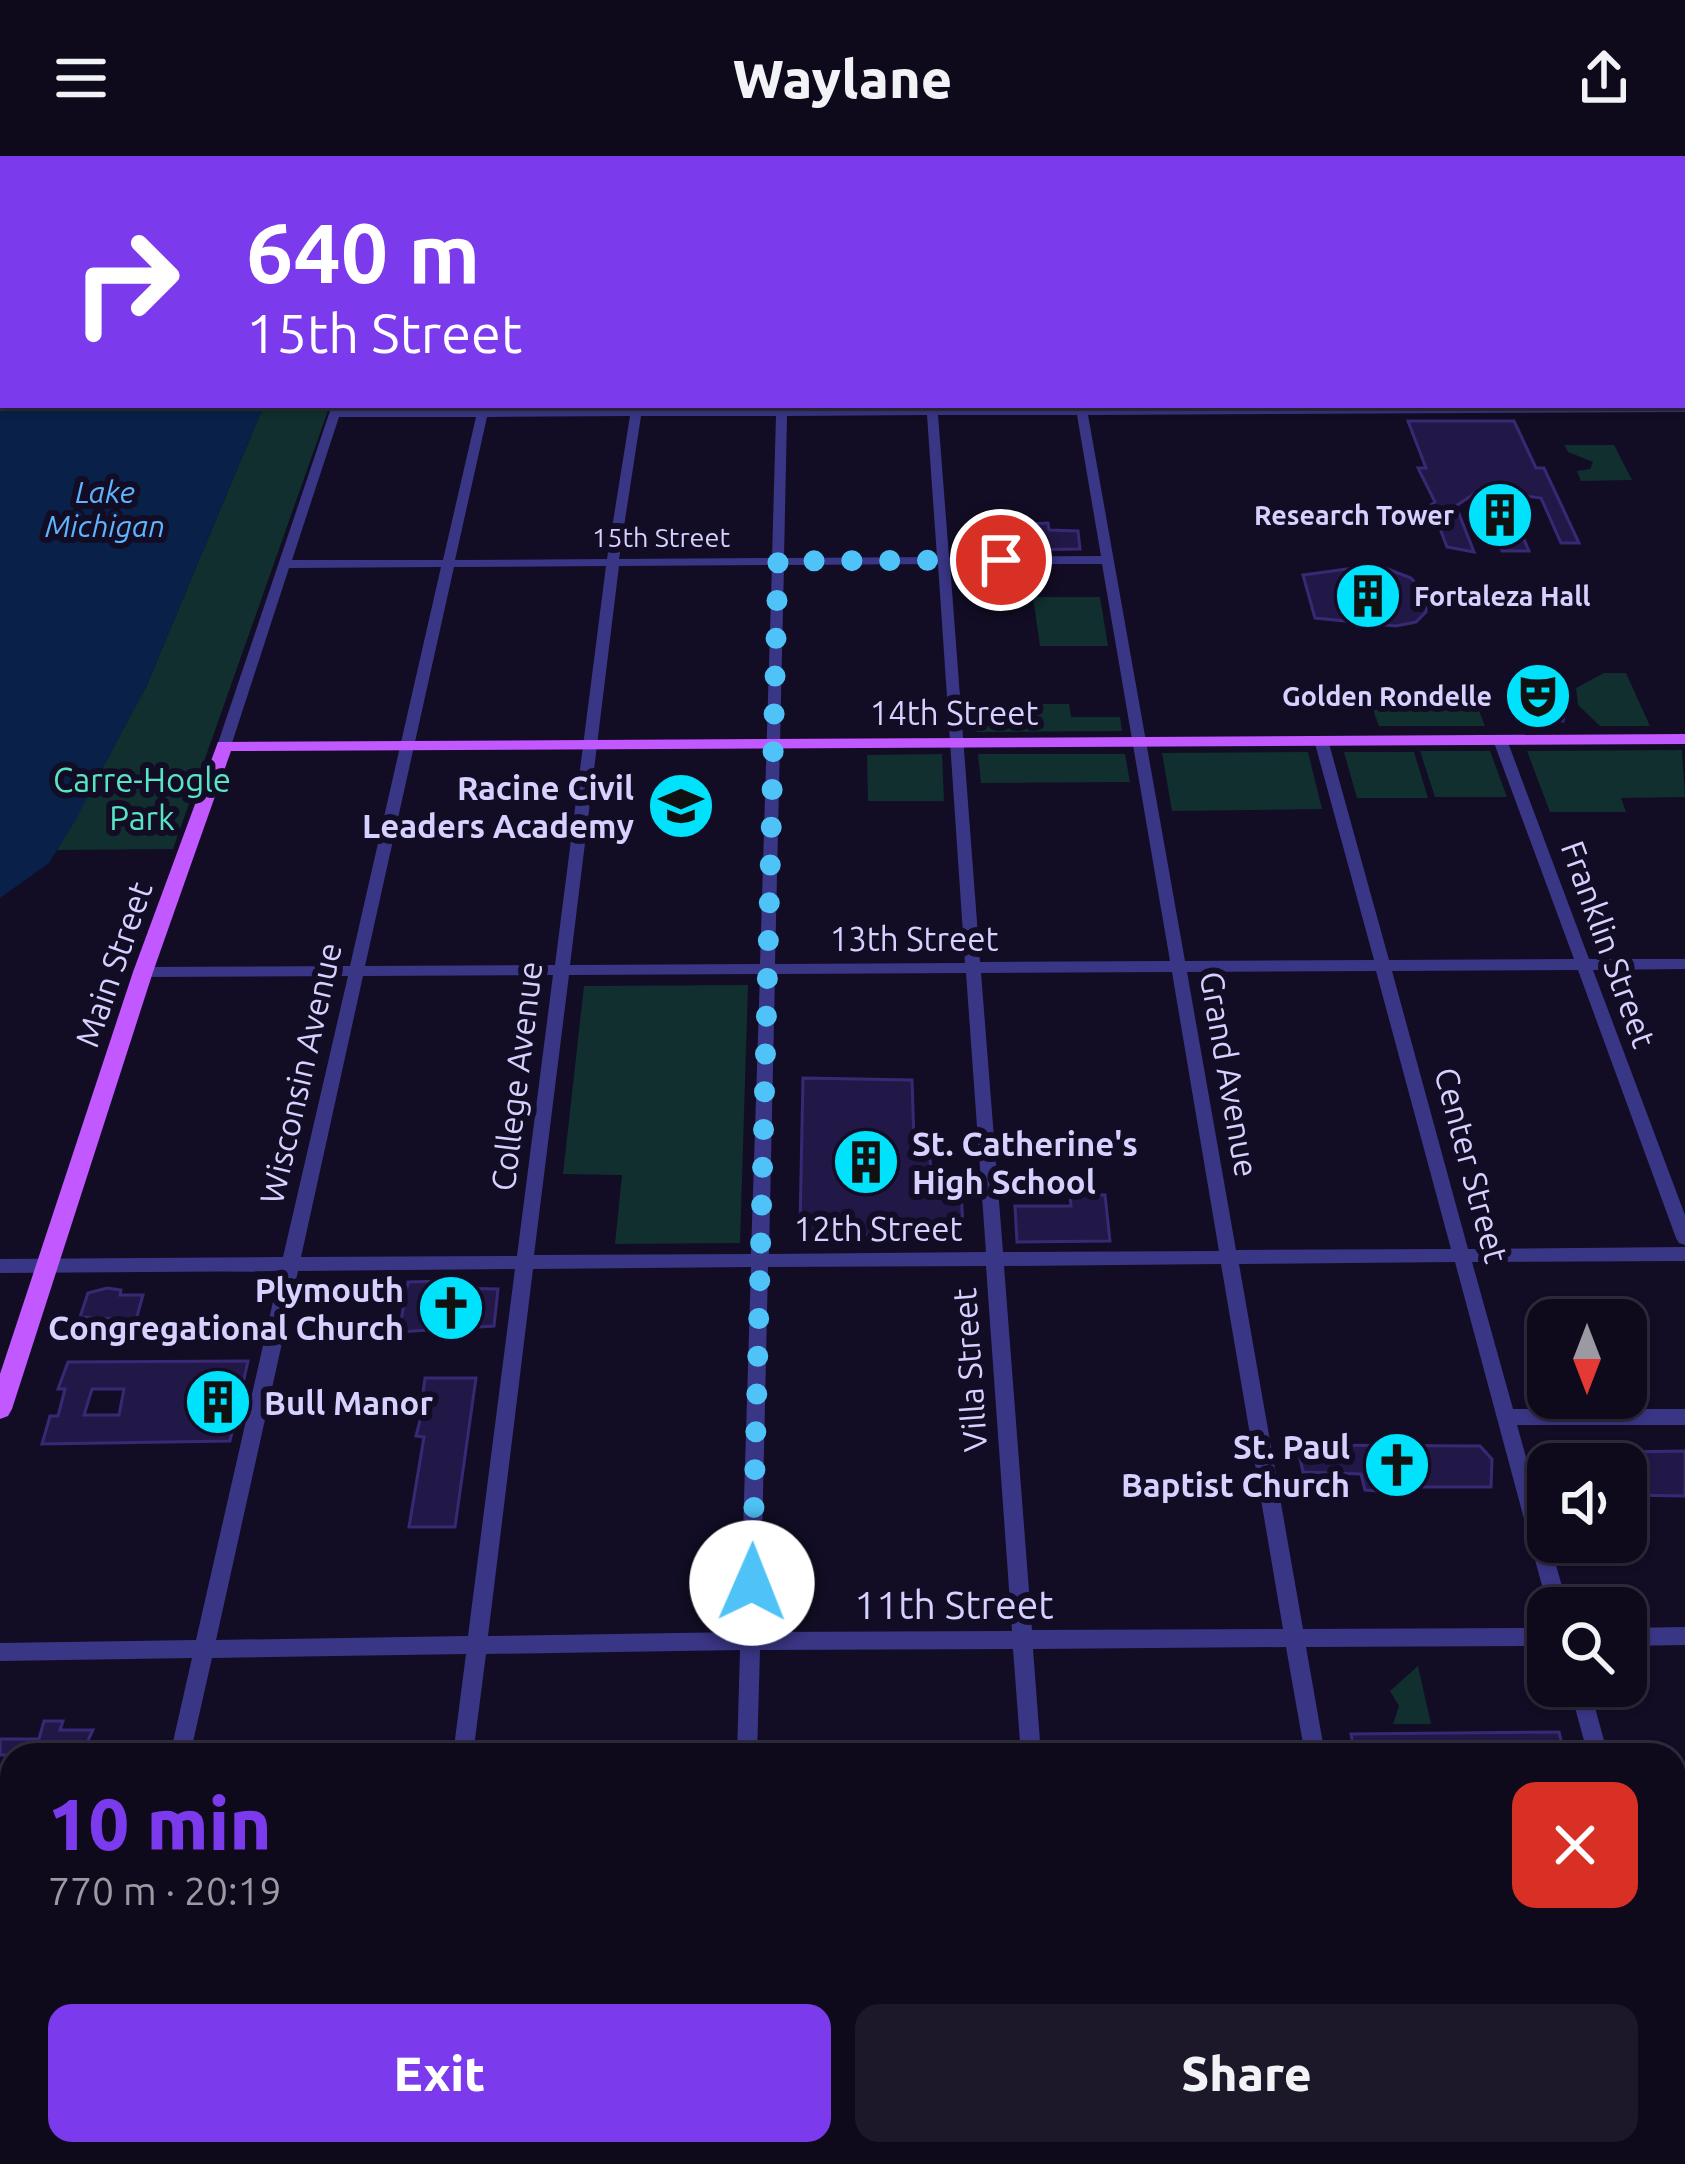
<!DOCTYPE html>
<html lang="en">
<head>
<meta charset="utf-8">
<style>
  body { margin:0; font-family:Ubuntu,sans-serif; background:#1c1829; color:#f1f3f6; height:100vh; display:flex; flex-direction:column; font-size:45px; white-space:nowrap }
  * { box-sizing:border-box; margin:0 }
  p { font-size:39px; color:#9b9aa3 }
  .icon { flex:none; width:66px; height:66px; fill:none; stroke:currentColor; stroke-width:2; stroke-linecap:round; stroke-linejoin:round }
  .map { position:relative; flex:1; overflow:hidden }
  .details { position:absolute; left:0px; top:1587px; width:1686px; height:423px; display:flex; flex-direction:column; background:#0e0a1c; border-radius:36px 36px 0 0; box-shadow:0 3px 9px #0004,0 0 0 3px #2e2b3b }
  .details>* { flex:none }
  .guide { position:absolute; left:0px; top:0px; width:1686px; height:252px; box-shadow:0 3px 9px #0004,0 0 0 3px #2e2b3b; background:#7c3aed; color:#fff; overflow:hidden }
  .needle { width:78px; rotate:180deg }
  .buttons { position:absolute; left:1527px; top:1143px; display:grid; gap:24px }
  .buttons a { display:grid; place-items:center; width:120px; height:120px; border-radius:24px; background:#0e0a1c; box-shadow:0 3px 9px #0004,0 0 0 3px #2e2b3b; font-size:60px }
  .pin { position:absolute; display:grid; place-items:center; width:102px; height:102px; color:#fff; margin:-51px; border:6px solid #fff; border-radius:50%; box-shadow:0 3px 12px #0007 }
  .me { position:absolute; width:132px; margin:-66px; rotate:1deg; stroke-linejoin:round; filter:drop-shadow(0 0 9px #0008) }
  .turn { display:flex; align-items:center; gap:42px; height:252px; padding:0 48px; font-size:54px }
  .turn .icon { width:156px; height:156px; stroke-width:2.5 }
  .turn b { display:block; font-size:84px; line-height:102px }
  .round { display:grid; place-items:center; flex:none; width:126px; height:126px; border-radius:24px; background:#1c1829 }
  .summary { display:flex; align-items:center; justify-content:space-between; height:204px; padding:0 48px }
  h1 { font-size:72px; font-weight:800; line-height:90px; color:#7c3aed }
  .primary-button { display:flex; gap:24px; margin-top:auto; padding:24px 48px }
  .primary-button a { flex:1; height:138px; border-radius:24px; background:#7c3aed; color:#fff; font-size:48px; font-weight:800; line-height:138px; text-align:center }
  .primary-button a+a { background:#1c1829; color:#f1f3f6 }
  header { display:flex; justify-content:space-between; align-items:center; height:156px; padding:0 48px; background:#0e0a1c; font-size:54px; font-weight:800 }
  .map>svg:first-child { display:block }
</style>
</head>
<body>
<header><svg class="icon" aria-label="menu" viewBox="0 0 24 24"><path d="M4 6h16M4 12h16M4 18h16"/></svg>Waylane<svg class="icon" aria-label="share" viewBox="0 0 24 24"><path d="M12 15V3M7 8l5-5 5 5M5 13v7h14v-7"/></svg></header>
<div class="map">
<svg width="1685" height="2008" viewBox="0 0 1685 2008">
  <rect width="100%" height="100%" fill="#120d25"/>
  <!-- green -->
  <path fill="#102f2e" d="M264 249H330L173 693 57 694 146 531Z
    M1564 289H1614L1632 324 1581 325 1577 315 1590 313 1593 306 1568 296Z
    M1033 441H1100L1108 490H1040Z
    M1604 517H1626L1650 570H1600L1578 549 1576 532Z
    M1474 542 1485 570H1379L1369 543Z
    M974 548H1069L1071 561H1120L1122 575 977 576Z
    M1682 594 1685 641 1621 642 1626 656H1550L1527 595Z
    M1420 595H1490L1507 641H1435Z
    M1308 596 1322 653 1172 655 1162 597Z
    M1344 596H1414L1428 642H1357Z
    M942 598 944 645H868L867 599Z
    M978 598H1125L1130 626 981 627Z
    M748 829 740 1087 615 1088 622 1019 563 1018 584 830Z
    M1418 1510 1431 1568H1393L1399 1550 1390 1535Z"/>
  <!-- water -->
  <path fill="#092048" d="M0 0H384L3 3V249H264L146 531 75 665 49 707 0 742Z"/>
  <!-- building -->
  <path fill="#221847" stroke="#392974" stroke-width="3" fill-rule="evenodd" d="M1408 265H1514L1536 312H1544L1579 387H1561L1541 342 1504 337 1529 395H1502L1478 335 1456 350 1474 396 1447 391 1431 349 1435 346 1418 312H1426Z
    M1048 367 1049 374 1078 375 1080 393 1010 394 1004 384V369Z
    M1354 412 1388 413 1411 422 1426 439V456L1416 466 1396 470 1315 462 1303 419Z
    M1527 515 1545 517 1552 532 1567 544 1563 565 1531 560 1514 549 1516 534 1532 526Z
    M803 922 912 924 914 986H928L932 1021H960L963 1069 952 1079H814L800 1069Z
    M1070 1038 1105 1039 1110 1085 1017 1086 1015 1050H1071Z
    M445 1125 444 1132 498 1133 494 1170 399 1176 408 1126Z
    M107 1132 121 1134 120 1139H143L136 1164 80 1161 88 1137Z
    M248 1205 230 1285 42 1288 50 1260H58L65 1233H58L68 1206ZM92 1233H124L119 1259H84Z
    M425 1222H476L455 1371H409L424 1281 416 1280 427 1237H423Z
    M1297 1289 1480 1290 1492 1303 1491 1331H1406L1407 1337 1365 1334 1361 1318 1303 1316Z
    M1685 1295V1340L1628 1339 1623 1296Z
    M44 1565H63L60 1574H93L81 1599H0V1583H39Z
    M1559 1576 1565 1599H1355L1351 1578Z"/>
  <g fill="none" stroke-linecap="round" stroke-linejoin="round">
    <!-- minor -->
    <path fill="#3a3686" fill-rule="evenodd" d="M489 0H499L497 3H487Z
      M536 0H998L993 3H537Z
      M1031 0H1041L1042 3H1032Z
      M1158 0H1168V3H1158Z
      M1278 0H1288L1290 3H1280Z
      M1402 0H1412L1414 3H1404Z
      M1527 0H1537L1538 3H1528Z
      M1683 111H1685V117H1683Z
      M332 249H342L341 255 477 254 479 249H489L488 254H631L632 249H642V254L776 253 777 249H787V253H927V249H937L938 252H1076V249H1086L1087 252 1685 250V256L1088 259 1185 805 1374 804 1314 584 1321 580 1328 584 1389 804 1574 803 1493 584 1500 580 1507 584 1589 803H1685V813L1593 814 1685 1059V1089L1679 1087 1676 1082 1578 814 1392 815 1468 1093 1685 1091V1105L1472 1106 1513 1253H1685V1269H1517L1568 1452H1548L1455 1106 1239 1108 1303 1473 1548 1472V1490L1306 1491 1325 1599H1305L1286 1491 1033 1493 1041 1599H1021L1013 1493 760 1494 757 1599H737L740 1494 486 1498 473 1599H453L466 1498 212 1502 190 1599H170L192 1502 0 1505V1487L196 1484 280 1115 0 1117V1103L283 1101 348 820 143 821 135 816 143 811 350 810 441 411 289 412 231 590 224 594 217 590ZM927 259 937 401 784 402 787 260ZM938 259H1077L1101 400 949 401ZM630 260 607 403 455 404 487 261ZM641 260H776L772 402 619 403ZM339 261H476L443 404H292ZM938 408 965 807 775 808 784 409ZM950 408H1102L1170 805 980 806ZM772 409 760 808 570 809 619 410ZM606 410 555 809 365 810 454 411ZM1376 815 1451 1093 1236 1094 1187 816ZM1172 816 1219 1095 1003 1096 981 817ZM966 817 986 1096 769 1098 775 818ZM760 818 751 1098 534 1099 569 819ZM553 819 517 1100 301 1101 363 820ZM1221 1108 1283 1473 1032 1474 1004 1110ZM986 1110 1012 1475 760 1476 768 1111ZM751 1111 740 1476 488 1480 533 1113ZM515 1113 468 1480 216 1484 298 1115Z
      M1685 1471V1489L1626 1490V1472Z
      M1569 1530H1589L1608 1599H1588Z
      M1674 1865 1682 1868 1685 1875V1928L1677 1924 1674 1917Z
      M79 1998H103L101 2008H77Z
      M401 1998H425L424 2008H400Z
      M725 1998H749V2008H725Z
      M1048 1998H1072L1073 2008H1049Z
      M1372 1998H1396L1398 2008H1374Z"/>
    <!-- major -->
    <path fill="#c258ff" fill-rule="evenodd" d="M1651 0H1663L1665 3H1653Z
      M1683 35 1685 36V46L1683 45Z
      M1685 578V588L231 595 153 816 12 1253 8 1260 0 1263V1218L133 816 218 586Z"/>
  </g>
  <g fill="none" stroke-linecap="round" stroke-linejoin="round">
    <!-- route -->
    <path stroke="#4fc3f7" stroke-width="21" stroke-dasharray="0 37.8" d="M752 1427 778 405 1001 404"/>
  </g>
  <!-- icons -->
  <defs>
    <g id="building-disc" transform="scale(3.45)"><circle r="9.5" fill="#00e1fc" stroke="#120d25"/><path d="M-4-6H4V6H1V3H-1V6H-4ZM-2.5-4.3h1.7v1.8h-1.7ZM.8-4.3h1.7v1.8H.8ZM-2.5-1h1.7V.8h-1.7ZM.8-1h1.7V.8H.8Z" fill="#111"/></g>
    <g id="theatre-disc" transform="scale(3.45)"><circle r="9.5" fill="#00e1fc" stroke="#120d25"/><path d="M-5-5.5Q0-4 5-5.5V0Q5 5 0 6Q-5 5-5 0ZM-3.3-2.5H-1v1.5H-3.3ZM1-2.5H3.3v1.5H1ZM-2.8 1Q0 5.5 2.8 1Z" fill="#111"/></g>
    <g id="school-disc" transform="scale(3.45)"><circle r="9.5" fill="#00e1fc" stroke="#120d25"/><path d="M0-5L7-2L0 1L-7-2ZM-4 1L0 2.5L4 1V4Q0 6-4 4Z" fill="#111"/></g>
    <g id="church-disc" transform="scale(3.45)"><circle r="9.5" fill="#00e1fc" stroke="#120d25"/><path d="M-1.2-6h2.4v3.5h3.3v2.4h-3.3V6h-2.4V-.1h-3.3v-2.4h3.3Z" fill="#111"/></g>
  </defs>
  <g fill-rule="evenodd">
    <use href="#building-disc" x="1500" y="359"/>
    <use href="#building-disc" x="1368" y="440"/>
    <use href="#theatre-disc" x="1538" y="540"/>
    <use href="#school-disc" x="681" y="650"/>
    <use href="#building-disc" x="866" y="1006"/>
    <use href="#church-disc" x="451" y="1152"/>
    <use href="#building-disc" x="218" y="1246"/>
    <use href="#church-disc" x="1397" y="1309"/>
  </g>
  <g text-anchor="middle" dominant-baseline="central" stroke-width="12" stroke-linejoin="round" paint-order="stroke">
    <!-- far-poi labels -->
    <g font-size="27" font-weight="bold" fill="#d7d1ff" stroke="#120d25" text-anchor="end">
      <text x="1454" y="359">Research Tower</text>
      <text x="1414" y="440" text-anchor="start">Fortaleza Hall</text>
      <text x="1492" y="540">Golden Rondelle</text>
    </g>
    <!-- far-street labels -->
    <g font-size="27" fill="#d7d1ff" stroke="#120d25">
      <text x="661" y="381">15th Street</text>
    </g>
    <!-- far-water labels -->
    <g font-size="30" font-style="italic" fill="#5fb4ff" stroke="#120d25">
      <text x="105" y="336">Lake<tspan x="105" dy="34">Michigan</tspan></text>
    </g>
    <!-- street labels -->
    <g font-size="33" fill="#d7d1ff" stroke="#120d25">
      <text x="954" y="556">14th Street</text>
      <text x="914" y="782">13th Street</text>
      <text transform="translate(1609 788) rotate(70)">Franklin Street</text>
      <text transform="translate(113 808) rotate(-71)">Main Street</text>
      <text transform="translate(300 917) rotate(-77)">Wisconsin Avenue</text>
      <text transform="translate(1230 918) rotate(80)">Grand Avenue</text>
      <text transform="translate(516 920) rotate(-83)">College Avenue</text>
      <text transform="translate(1472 1009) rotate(75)">Center Street</text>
      <text x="878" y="1072">12th Street</text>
      <text transform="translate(969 1214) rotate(-94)">Villa Street</text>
    </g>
    <!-- park labels -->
    <g font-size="33" fill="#57e5c3" stroke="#120d25">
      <text x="142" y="623">Carre-Hogle<tspan x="142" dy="38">Park</tspan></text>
    </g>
    <!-- poi labels -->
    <g font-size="33" font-weight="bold" fill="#d7d1ff" stroke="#120d25" text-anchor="end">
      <text x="634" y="631">Racine Civil<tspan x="634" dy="38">Leaders Academy</tspan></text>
      <text x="912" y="987" text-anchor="start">St. Catherine's<tspan x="912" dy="38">High School</tspan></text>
      <text x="404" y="1133">Plymouth<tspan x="404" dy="38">Congregational Church</tspan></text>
      <text x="264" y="1246" text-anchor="start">Bull Manor</text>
      <text x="1350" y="1290">St. Paul<tspan x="1350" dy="38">Baptist Church</tspan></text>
    </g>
    <!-- near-street labels -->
    <g font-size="39" fill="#d7d1ff" stroke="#120d25">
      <text x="954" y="1448">11th Street</text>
    </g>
  </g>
</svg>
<div class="buttons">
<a><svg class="needle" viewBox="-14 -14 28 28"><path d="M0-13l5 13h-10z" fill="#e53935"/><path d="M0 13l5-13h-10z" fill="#9b9aa3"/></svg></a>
<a><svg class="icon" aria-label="sound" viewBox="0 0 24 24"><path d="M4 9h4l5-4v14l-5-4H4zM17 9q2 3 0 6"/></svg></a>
<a><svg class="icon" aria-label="search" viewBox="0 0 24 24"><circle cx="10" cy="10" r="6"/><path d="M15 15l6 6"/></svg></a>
</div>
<div class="pin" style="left:1001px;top:404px;background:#d93025"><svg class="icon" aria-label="arrive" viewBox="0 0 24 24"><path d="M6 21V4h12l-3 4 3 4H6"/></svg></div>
<svg class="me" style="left:752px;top:1427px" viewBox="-20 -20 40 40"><circle r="19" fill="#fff"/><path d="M0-13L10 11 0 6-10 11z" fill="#4fc3f7"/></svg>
<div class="guide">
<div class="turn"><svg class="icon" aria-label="right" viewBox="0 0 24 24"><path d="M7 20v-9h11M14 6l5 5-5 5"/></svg><div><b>640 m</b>15th Street</div></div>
</div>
<section class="details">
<div class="summary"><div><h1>10 min</h1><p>770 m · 20:19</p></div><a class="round" style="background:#d93025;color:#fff"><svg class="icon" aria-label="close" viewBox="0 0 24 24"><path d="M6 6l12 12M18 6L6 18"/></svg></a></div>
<div class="primary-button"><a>Exit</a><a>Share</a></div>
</section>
</div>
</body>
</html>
